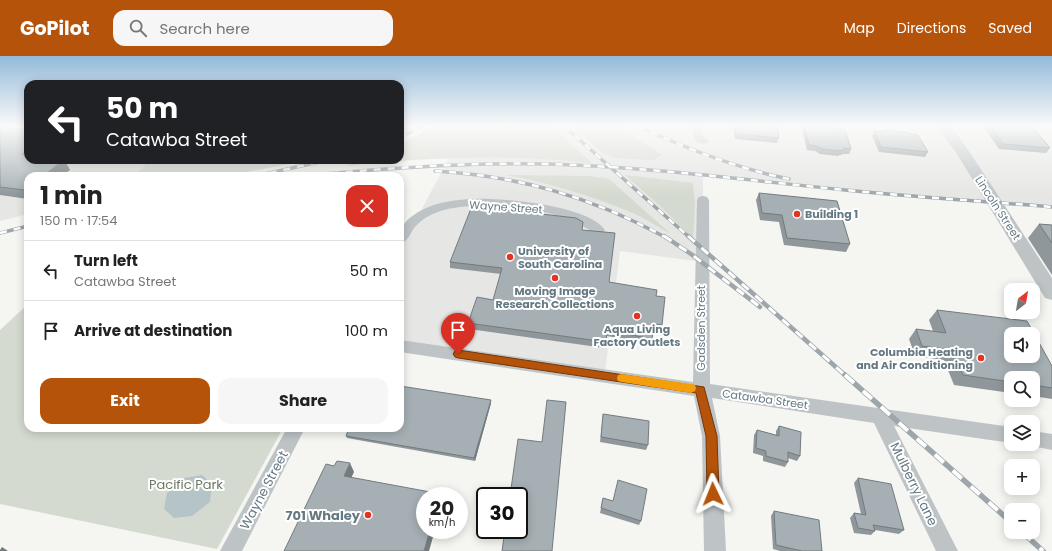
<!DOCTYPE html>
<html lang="en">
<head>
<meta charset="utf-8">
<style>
  body { margin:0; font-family:Poppins,sans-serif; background:#f6f6f6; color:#222; height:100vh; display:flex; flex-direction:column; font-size:15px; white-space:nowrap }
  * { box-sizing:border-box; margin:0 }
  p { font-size:13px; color:#767676 }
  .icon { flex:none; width:22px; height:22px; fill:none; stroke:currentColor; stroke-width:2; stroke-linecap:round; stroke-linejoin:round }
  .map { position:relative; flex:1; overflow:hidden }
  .drawer { position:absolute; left:24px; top:116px; width:380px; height:260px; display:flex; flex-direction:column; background:#fff; border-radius:12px; box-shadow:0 2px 10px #0003 }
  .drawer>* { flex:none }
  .guide { position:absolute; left:24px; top:24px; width:380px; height:84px; border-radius:12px; box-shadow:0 2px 10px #0003; background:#202124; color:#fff; overflow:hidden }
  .needle { width:26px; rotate:31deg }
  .fabs { position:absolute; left:1004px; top:227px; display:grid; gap:8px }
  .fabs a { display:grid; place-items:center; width:36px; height:36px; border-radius:8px; background:#fff; box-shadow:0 2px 10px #0003; font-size:20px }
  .speed { position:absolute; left:416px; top:431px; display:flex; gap:8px; font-size:20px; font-weight:700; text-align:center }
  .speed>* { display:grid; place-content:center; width:52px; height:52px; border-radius:50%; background:#fff; box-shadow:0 2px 10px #0003; line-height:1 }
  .speed small { font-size:10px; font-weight:400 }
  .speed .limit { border:2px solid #111; border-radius:6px; background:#fff; color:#111 }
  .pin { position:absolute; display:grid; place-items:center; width:34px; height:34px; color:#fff; margin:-41px -17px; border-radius:50% 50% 50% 0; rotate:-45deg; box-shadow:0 0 4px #0007 }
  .pin .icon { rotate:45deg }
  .me { position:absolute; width:44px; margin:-22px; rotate:358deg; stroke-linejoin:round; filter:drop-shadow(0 0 3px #0008) }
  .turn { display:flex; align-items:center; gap:14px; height:84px; padding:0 16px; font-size:18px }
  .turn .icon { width:52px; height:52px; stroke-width:2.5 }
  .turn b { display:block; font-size:28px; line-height:34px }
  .round { display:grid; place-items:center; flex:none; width:42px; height:42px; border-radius:12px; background:#f6f6f6 }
  .summary { display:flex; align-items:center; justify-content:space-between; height:68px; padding:0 16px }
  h1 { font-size:24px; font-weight:700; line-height:30px }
  .primary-button { display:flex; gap:8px; margin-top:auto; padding:8px 16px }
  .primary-button a { flex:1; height:46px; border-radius:12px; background:#b45309; color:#fff; font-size:16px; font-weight:700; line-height:46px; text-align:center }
  .primary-button a+a { background:#f6f6f6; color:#222 }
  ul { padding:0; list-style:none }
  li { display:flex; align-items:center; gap:12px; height:60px; padding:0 16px; border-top:1px solid #e0e0e0 }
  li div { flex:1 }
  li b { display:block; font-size:15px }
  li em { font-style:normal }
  header { display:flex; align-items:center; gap:24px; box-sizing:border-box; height:56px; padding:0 20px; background:#b45309; color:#fff }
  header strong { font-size:19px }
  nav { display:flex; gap:22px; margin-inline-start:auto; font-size:14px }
  .search { width:280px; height:36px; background:#f6f6f6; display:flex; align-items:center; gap:10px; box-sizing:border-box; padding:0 14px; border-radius:12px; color:#767676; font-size:15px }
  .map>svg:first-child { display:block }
</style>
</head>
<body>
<header>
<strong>GoPilot</strong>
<div class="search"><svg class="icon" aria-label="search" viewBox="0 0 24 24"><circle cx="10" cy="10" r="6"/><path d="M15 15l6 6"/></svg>Search here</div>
<nav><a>Map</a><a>Directions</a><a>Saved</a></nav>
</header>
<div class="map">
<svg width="1052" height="495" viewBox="0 0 1052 495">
  <rect width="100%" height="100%" fill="#f5f5f1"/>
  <!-- built -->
  <path fill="#e6e6e5" d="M0 70H28V104H150L134 120H28V158L0 165Z
    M466 70H1052V149L861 136 703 120V206L620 195 604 324 400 291V194Z"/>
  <!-- green -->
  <path fill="#d5dad0" d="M435 70H551L592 107C511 98 427 101 346 110L362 104H400V88Z
    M573 70H617L662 99 654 104 615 102 601 96Z
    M150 104H309L227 120H134Z
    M505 119 590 120 609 123 671 178C658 171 646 163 633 157 592 140 548 126 505 119Z
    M625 119 693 127 695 150 693 183 662 152Z
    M28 248V372H283L217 493 0 448V274Z"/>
  <!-- water -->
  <path fill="#b5c4c6" d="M202 419 212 428 210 446 192 460 174 462 164 453 167 437 184 422Z"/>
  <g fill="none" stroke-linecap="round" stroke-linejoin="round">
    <!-- minor -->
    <path fill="#bec3c6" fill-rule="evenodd" d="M692 70H702V79L709 85 708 87C695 90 692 80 692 70Z
      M703 140 707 141 709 144 710 328 1011 371V387L894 370 958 495H936L874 367 712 342 720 380 726 495H704L702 380 694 340 400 296V284L693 326 697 144 699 141Z
      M469 143C498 141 588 149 605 174L603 177C593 180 581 167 570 163 541 154 506 149 474 150 453 151 430 154 415 171 410 177 408 186 400 188V173C416 150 443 145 469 143Z
      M287 372H305L242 495H220Z
      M1033 375 1052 378V394L1027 389 1033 388Z"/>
    <!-- tertiary -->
    <path fill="#bec3c6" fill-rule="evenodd" d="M935 70H951L971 98 1052 222V244L1045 242 957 98 941 76Z"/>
    <!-- rail-far2 casing -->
    <g stroke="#9da6aa" stroke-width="3.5">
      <path id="rail-far2" d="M564 70 689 181
        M638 70C687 93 736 112 789 123
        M400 81 424 70
        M435 115C520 120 591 141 665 181
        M256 120 328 104
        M304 120C385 112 467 106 549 108 648 111 746 124 845 134 914 141 983 145 1052 151
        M0 177 28 170"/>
    </g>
    <!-- rail-far1 casing -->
    <g stroke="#9da6aa" stroke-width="4.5">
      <path id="rail-far1" d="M664 180 691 198 760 251
        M688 180 846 320"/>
    </g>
    <!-- rail casing -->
    <g stroke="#9da6aa" stroke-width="5.5">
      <path id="rail" d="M845 319 1011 466
        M1022 476 1043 495"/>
    </g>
    <!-- rail-far2 -->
    <use href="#rail-far2" stroke="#fff" stroke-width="2.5" stroke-dasharray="7" stroke-linecap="butt"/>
    <!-- rail-far1 -->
    <use href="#rail-far1" stroke="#fff" stroke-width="3" stroke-dasharray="9" stroke-linecap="butt"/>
    <!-- rail -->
    <use href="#rail" stroke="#fff" stroke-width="4" stroke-dasharray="12" stroke-linecap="butt"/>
  </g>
  <!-- wall -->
  <path fill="#8f979b" d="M733 70H777L779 82 777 87 735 83Z
    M803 70H830L851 93 849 98H842V99H839V100L820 98 815 95 807 94 802 74Z
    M983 70H1032L1050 92 1046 97 999 93Z
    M0 71 28 104H64L70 114 28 120V143L0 139Z
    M888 73 928 96 925 101 879 96 872 80 874 75 883 76 884 74H887Z
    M759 137 850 188 846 196 784 189 779 166 760 164 756 144Z
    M1039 168 1052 169V219L1028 182Z
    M582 174 609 226 656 240 662 269 660 275 653 274 650 288 607 280 605 292 469 273 468 267 493 244 501 218 450 212V206Z
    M937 254 1052 310V343L1033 340V322H1011V337L954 329 944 304 915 300 909 283 916 273 933 275 929 264Z
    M491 347 475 405 347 382 346 380Z
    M603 358 648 389 646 394 600 386Z
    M779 370 800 400 797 405 788 402V406L785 411 763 405V400L753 397 754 379 757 374 776 379V375Z
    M858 422 904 474 899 478 875 474V475L871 479 854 477 850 462 854 457 861 458 854 427Z
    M603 442 641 465 639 469 600 457Z
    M774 455 822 495H780L773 493 771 460Z"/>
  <!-- shaded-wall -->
  <path fill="#747b7e" d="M28 94V104H33L31 105 33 107 31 109 22 98Z
    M64 104 70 114 62 120H43Z
    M28 131V139L24 134Z
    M491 344V347L475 405 474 402Z
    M350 407 354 416 348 429 344 420Z
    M430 474H435L429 495H424Z
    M2 491 8 495H0V494Z"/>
  <!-- building -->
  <path fill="#a6b0b4" stroke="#747b7e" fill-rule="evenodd" d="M735 70H777L779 82 736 78Z
    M804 70H830L833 72 845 73 851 93 844 92V94H841V95L822 93 817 90 809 89Z
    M990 70H1032L1050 92 1003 88Z
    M0 71 28 74V94L22 98H26L24 100H28V104H64L43 120H28V131L24 134 0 131Z
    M888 73 918 79 928 96 881 91 874 75 885 76 884 74H888Z
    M759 137 837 145 850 188 787 182 782 159 762 157Z
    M472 150 576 162 583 166 582 174 615 177 609 226 657 234 656 240 665 241 662 269 654 268 652 283 607 274 606 286 468 267 477 241 493 244 502 212 450 206Z
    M1039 168 1052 169V187Z
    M937 254 1027 265 1052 310V332L1033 329V322H1011V326L963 319 952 294 922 290 916 273 946 277ZM1011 278H1033V300H1011Z
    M400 330 491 344 474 402 346 380 349 372H400Z
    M547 344 566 346 552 495H502L505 474H519V440H510L518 383 542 386Z
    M603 358 649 365 648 389 601 381Z
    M779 370 801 376 800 400 788 396V406L766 400V395L756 392 757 374 779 380Z
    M337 405 350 407 344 420 441 438V440H425V474H430L424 495H284L326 408 334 410Z
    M858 422 891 428 904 474 873 469 875 475 858 472 854 457 866 459Z
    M618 424 647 433 641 465 601 452 603 442 613 445Z
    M774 455 819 464 822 495H802L776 489Z"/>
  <!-- sky -->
  <linearGradient id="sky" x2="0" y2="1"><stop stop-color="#93bada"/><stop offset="0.5" stop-color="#fafaf9"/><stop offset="1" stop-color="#fafaf9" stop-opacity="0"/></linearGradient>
  <rect width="1052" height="140" fill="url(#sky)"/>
  <!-- route -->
  <path fill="#b45309" stroke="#753606" d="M458 294 704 331 717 380 719 438 717 442 713 443 709 442 707 438 706 380 696 337 458 302 455 301 453 298 455 295Z"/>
  <!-- slow -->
  <path fill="#f59e0b" d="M622 318 691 328 695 329 696 332 695 335 691 337 622 326 618 325 617 322 618 319Z"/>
  <!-- markers -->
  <g fill="#e43323" stroke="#fff" stroke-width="1.5">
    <circle cx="797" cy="158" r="4"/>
    <circle cx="510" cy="201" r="4"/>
    <circle cx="555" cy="222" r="4"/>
    <circle cx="637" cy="260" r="4"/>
    <circle cx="981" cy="302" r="4"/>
    <circle cx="368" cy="459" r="4"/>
  </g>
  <g text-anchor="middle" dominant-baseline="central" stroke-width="4" stroke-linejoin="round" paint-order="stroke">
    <!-- street labels -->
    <g font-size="11" fill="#647983" stroke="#fff">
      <text transform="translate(506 151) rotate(4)">Wayne Street</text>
      <text transform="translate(998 152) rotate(57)">Lincoln Street</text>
      <text transform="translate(701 272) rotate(-90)">Gadsden Street</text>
      <text transform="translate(765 343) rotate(8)">Catawba Street</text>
    </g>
    <!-- poi labels -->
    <g font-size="11" font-weight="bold" fill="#647983" stroke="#fff" text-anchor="start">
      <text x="805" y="158">Building 1</text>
      <text x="518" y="195">University of<tspan x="518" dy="13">South Carolina</tspan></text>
      <text x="555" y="235" text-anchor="middle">Moving Image<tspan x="555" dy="13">Research Collections</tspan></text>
      <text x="637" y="273" text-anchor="middle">Aqua Living<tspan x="637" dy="13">Factory Outlets</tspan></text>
      <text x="973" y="296" text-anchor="end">Columbia Heating<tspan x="973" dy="13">and Air Conditioning</tspan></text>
    </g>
    <!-- near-park labels -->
    <g font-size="13" fill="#6b7a63" stroke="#fff">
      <text x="186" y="428">Pacific Park</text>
    </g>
    <!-- near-street labels -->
    <g font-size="13" fill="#647983" stroke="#fff">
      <text transform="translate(914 428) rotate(64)">Mulberry Lane</text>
      <text transform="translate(264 434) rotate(-62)">Wayne Street</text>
    </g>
    <!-- near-poi labels -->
    <g font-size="13" font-weight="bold" fill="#647983" stroke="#fff" text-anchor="end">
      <text x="360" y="459">701 Whaley</text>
    </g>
  </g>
</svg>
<div class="fabs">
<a><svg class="needle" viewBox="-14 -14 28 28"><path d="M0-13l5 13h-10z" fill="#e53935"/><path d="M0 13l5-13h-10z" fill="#767676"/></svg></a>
<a><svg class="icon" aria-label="sound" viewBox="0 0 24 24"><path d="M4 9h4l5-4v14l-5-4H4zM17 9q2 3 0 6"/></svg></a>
<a><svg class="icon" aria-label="search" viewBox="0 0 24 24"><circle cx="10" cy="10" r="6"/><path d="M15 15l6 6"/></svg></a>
<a><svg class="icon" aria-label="layers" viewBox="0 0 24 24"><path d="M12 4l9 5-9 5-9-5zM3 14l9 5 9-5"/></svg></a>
<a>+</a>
<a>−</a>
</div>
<div class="speed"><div>20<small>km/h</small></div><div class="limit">30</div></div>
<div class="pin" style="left:458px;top:298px;background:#d93025"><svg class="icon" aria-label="arrive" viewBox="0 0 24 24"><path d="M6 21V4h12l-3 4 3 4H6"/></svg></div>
<svg class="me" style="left:713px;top:438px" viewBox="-20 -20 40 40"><path d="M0-17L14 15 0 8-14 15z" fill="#b45309" stroke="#fff" stroke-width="4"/></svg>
<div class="guide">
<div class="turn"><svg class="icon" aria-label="left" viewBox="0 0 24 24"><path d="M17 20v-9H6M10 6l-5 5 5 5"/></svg><div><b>50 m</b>Catawba Street</div></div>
</div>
<section class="drawer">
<div class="summary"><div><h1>1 min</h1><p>150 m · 17:54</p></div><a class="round" style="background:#d93025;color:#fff"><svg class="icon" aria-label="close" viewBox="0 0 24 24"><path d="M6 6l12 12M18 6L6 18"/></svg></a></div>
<ul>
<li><svg class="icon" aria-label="left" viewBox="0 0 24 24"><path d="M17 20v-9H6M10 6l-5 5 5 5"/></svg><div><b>Turn left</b><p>Catawba Street</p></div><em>50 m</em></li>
<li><svg class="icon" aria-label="arrive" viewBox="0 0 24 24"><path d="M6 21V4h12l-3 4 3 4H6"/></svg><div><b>Arrive at destination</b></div><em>100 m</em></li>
</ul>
<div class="primary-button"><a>Exit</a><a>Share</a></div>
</section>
</div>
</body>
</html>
